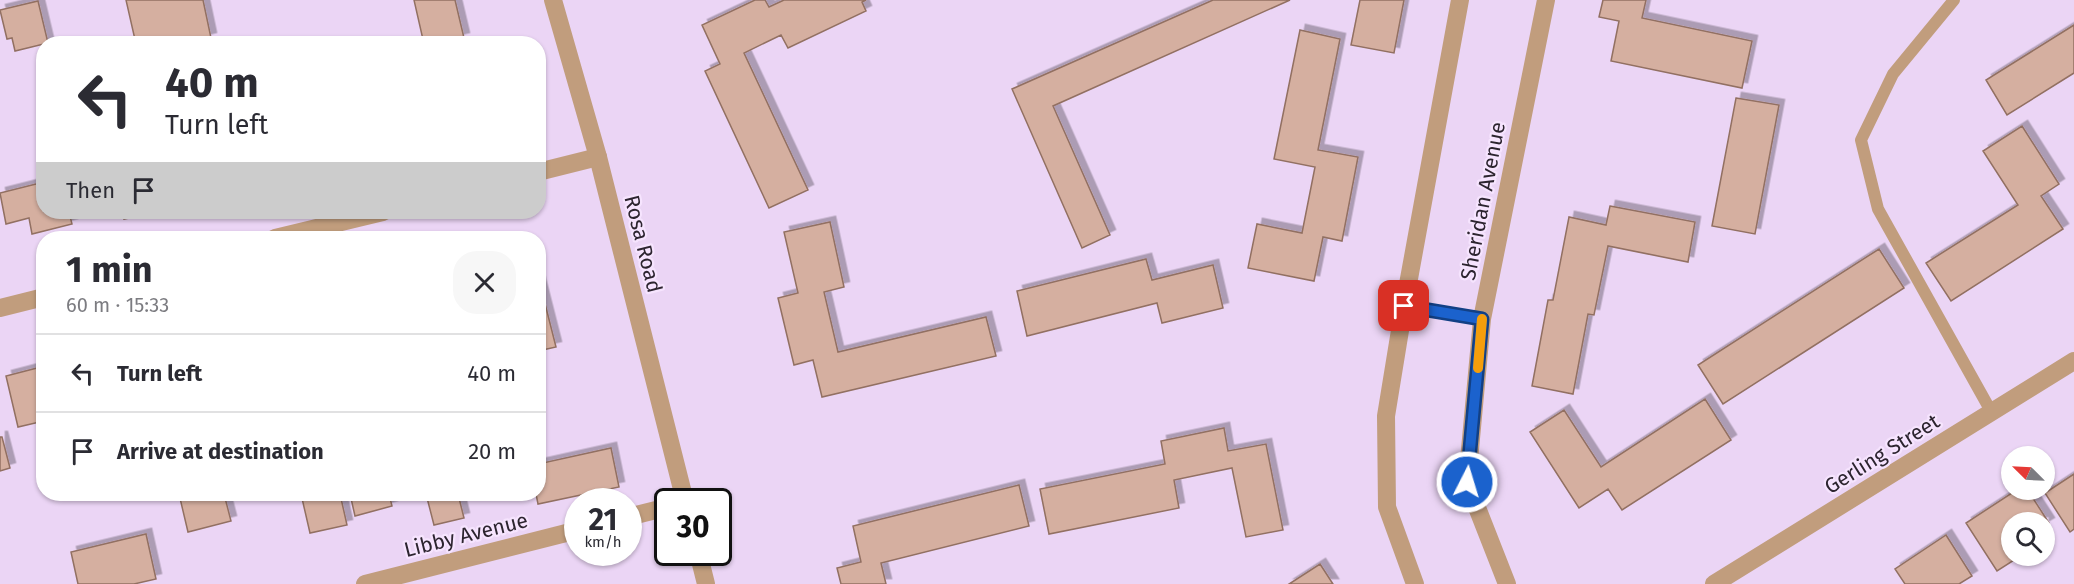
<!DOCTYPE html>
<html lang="en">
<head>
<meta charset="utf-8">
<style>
  body { margin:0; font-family:"Fira Sans",sans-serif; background:#f7f7f7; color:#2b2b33; height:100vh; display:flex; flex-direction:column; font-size:22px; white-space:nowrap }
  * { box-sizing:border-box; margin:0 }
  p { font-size:20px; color:#7c7c81 }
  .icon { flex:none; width:33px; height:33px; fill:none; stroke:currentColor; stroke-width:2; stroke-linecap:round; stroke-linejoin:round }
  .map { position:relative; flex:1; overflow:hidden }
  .details { position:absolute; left:36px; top:231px; width:510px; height:270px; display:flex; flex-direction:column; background:#fff; border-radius:24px; box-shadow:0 2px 4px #0004 }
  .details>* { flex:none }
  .guide { position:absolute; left:36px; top:36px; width:510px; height:183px; border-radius:24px; box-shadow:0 2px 4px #0004; background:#fff; color:#2b2b33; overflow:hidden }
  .needle { width:39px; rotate:294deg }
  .tools { position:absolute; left:2001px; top:446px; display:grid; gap:12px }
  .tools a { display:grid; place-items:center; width:54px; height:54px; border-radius:50%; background:#fff; box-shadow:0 2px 4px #0004; font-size:30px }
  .speed { position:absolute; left:564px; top:488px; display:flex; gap:12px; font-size:30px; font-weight:700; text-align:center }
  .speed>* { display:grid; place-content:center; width:78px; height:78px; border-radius:50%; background:#fff; box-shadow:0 2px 4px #0004; line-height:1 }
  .speed small { font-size:15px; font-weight:400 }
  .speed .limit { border:3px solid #111; border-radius:9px; background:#fff; color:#111 }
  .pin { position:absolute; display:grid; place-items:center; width:51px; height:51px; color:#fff; margin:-26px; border-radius:12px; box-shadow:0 3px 9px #0006 }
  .me { position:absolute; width:66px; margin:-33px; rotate:5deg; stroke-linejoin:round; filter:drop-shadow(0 0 4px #0008) }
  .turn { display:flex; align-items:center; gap:21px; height:126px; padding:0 30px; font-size:27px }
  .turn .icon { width:78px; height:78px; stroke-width:2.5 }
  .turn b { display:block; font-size:42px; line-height:51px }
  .then { display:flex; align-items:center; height:57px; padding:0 30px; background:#0003; gap:12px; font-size:22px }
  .round { display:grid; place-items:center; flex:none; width:63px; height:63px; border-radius:24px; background:#f7f7f7 }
  .overview { display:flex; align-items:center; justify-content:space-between; height:102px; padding:0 30px }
  h1 { font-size:36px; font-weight:700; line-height:45px }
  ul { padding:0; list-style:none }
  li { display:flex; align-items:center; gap:18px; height:78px; padding:0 30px; border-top:2px solid #e1e1e2 }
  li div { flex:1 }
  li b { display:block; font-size:22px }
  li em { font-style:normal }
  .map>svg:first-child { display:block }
</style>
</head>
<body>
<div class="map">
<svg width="2074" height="584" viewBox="0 0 2074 584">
  <defs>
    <filter id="shadow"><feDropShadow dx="5.5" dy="-5.5" stdDeviation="0" flood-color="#0004"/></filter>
  </defs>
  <rect width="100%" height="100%" fill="#ebd5f5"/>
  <!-- building -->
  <path fill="#d5afa0" stroke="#927062" stroke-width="1.5" filter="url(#shadow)" d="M126 0H203L211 38 186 44H136Z
    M414 0H455L464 38 440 44H424Z
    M755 0H765L769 7 784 0H866L862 2 866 11 788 48 781 35 744 53 808 190 769 208 705 71 720 64 702 25Z
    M1213 0H1290L1053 106 1110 235 1082 248 1012 89Z
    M1360 0H1404L1394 53 1351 45Z
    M1603 0H1646L1642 18 1752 41 1742 88 1611 61 1619 21 1599 17Z
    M38 1 48 43 15 51 12 38 7 39 0 10Z
    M2074 25V73L2007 115 1986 80Z
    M1300 30 1340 39 1318 150 1358 157 1342 241 1323 237 1314 281 1248 268 1257 224 1302 233 1315 167 1274 159Z
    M1736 98 1779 105 1755 234 1712 226Z
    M2022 126 2059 184 2041 196 2063 229 1951 301 1926 263 2018 205 1983 151Z
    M44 182V212H69L72 224 32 234 29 218 6 224 0 193Z
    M1610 206 1695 222 1688 262 1608 246 1594 315 1588 314 1573 394 1532 386 1548 300H1553L1569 217 1606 225Z
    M122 212H157L124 219Z
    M830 222 844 287 824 292 838 352 986 317 996 356 822 397 813 360 794 365 778 298 798 293 784 232Z
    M1879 249 1904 288 1723 404 1698 365Z
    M1146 259 1152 280 1213 265 1223 308 1162 323 1157 303 1027 336 1017 291Z
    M538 276 556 347 538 351Z
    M41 367 44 376V421L18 427 6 376Z
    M1705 399 1731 440 1622 510 1608 489 1579 508 1530 432 1564 410 1601 467Z
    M1224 428 1228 451 1266 444 1283 530 1246 537 1232 468 1174 480 1179 508 1049 534 1040 489 1165 464 1161 441Z
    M0 437H2L10 468 0 471Z
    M611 448 619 487 538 504 536 494H538V464Z
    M2074 474V529L2070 532 2045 493Z
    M1019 485 1029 526 881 563 886 584H841L837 568 861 562 853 526Z
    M2018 489H2027L2049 523 2044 526V522H2012V555H2022L1997 571 1966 523Z
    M179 494H224L231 521 188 532Z
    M301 494H340L347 525 310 533Z
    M350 494H389L392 506 355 516Z
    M426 494H458L464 518 434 525Z
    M146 534 156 579 134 584H78L71 552Z
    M1946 535 1972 576 1959 584H1905L1895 569Z
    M1320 564 1333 584H1289Z"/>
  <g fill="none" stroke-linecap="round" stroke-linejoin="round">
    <!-- service -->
    <path stroke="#c19d7d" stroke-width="12" d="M1954 0 1893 74 1861 140 1878 209 1992 413
      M1404 306 1482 319"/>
    <!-- minor -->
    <path stroke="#c19d7d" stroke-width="18" d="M538 172 598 157
      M275 238 383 212
      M0 308 44 297
      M628 517 668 507
      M365 584 578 530
      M1415 584 1387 507 1386 416 1404 306 1460 0
      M1507 584 1467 482 1482 319 1546 0"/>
    <!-- tertiary -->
    <path stroke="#c19d7d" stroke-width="18" d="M553 0 598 157 685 501
      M698 552 706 584
      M1714 584 2074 361"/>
  </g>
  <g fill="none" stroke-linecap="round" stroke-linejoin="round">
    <!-- route casing -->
    <g stroke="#124085" stroke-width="15">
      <path id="route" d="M1404 306 1482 319 1467 482"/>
    </g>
    <!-- route -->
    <use href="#route" stroke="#1b62cd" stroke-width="10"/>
    <!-- slow -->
    <path stroke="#f59e0b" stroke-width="10" d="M1478 368 1482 319"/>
  </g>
  <g text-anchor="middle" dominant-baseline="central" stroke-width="4.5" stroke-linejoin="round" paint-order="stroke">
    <!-- street labels -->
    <g font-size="21" fill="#2c242f" stroke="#f6e4fe">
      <text transform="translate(1483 201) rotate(-79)">Sheridan Avenue</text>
      <text transform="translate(643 244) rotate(76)">Rosa Road</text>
      <text transform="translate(1882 454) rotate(-32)">Gerling Street</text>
      <text transform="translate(466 535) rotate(-14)">Libby Avenue</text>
    </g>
  </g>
</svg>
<div class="tools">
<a><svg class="needle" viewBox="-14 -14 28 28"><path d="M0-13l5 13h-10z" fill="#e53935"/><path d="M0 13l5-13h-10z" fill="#7c7c81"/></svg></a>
<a><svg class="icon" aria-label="search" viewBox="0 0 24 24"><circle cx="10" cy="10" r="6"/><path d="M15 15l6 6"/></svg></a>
</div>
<div class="speed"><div>21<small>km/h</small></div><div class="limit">30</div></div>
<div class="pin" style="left:1404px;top:306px;background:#d93025"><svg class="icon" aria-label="arrive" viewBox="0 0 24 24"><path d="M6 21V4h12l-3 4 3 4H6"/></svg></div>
<svg class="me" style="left:1467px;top:482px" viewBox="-20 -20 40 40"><circle r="17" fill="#1b62cd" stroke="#fff" stroke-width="3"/><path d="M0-11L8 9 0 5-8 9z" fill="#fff"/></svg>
<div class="guide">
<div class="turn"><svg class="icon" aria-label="left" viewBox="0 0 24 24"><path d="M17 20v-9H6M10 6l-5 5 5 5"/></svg><div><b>40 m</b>Turn left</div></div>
<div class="then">Then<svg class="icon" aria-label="arrive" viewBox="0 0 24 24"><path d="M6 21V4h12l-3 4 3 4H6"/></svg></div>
</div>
<section class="details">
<div class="overview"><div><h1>1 min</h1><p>60 m · 15:33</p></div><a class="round"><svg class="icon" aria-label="close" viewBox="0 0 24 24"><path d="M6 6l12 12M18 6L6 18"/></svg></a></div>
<ul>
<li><svg class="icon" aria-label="left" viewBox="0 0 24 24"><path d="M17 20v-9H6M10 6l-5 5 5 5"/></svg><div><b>Turn left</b></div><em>40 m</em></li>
<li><svg class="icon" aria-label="arrive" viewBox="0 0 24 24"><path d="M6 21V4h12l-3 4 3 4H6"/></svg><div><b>Arrive at destination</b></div><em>20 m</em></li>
</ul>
</section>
</div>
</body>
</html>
